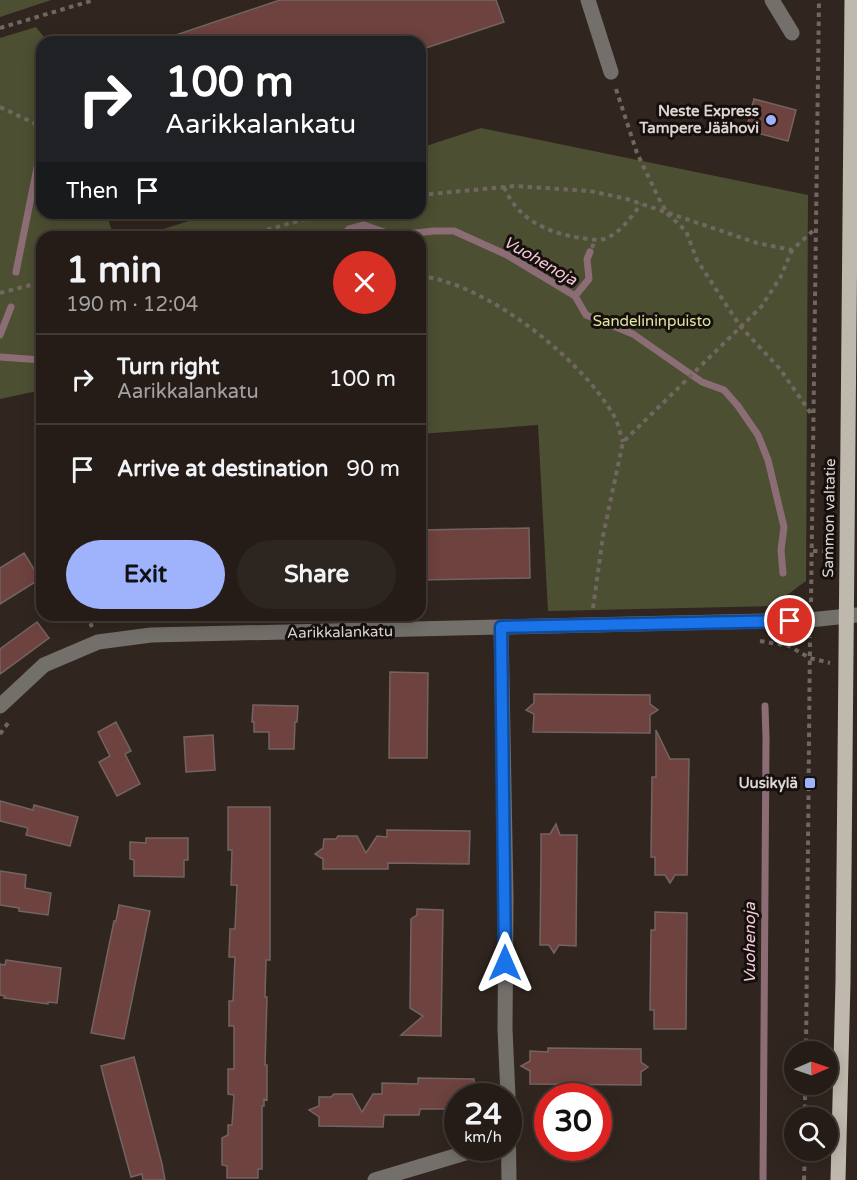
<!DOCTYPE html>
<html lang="en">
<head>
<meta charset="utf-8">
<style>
  body { margin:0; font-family:"Varela Round",sans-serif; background:#2d2520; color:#f1f3f6; height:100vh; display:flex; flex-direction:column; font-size:22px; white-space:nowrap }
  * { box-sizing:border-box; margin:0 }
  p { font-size:20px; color:#a3a1a1 }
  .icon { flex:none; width:33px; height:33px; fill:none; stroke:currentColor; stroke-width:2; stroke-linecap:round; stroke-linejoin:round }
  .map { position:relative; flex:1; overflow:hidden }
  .details { position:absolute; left:36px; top:231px; width:390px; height:390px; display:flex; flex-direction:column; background:#251c17; border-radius:18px; box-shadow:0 3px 15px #0003,0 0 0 2px #423a36 }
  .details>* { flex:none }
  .hud { position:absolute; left:36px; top:36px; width:390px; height:183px; border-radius:18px; box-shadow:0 3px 15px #0003,0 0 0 2px #423a36; background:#202124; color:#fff; overflow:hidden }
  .needle { width:39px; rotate:88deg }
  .buttons { position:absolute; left:784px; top:1041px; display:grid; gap:12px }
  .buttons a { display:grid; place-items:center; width:54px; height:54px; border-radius:50%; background:#251c17; box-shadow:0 3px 15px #0003,0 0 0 2px #423a36; font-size:30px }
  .speed { position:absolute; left:444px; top:1083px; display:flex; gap:12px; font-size:30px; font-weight:700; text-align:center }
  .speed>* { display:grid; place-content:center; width:78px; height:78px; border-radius:50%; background:#251c17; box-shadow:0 3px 15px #0003,0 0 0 2px #423a36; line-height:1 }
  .speed small { font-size:15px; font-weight:400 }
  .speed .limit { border:9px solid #d22; background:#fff; color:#111 }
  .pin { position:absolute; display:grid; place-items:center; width:51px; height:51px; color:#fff; margin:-26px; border:3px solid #fff; border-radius:50%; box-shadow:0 2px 6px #0007 }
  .me { position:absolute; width:66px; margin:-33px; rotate:0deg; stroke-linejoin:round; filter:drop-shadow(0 0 4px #0008) }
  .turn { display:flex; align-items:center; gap:21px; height:126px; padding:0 30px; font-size:27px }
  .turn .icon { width:78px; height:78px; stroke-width:2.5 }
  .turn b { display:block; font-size:42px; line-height:51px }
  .then { display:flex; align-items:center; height:57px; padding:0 30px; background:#0003; gap:12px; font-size:22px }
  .round { display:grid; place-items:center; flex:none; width:63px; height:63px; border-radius:32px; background:#2d2520 }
  .summary { display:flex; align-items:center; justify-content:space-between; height:102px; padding:0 30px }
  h1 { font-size:36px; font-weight:700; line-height:45px }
  .action { display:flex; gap:12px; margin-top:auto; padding:12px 30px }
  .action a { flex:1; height:69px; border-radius:36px; background:#9fb3fd; color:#111; font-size:24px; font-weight:700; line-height:69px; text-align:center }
  .action a+a { background:#2d2520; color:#f1f3f6 }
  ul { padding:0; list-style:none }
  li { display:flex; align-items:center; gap:18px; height:90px; padding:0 30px; border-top:2px solid #423a36 }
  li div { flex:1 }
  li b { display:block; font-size:22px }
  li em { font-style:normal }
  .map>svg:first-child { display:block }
</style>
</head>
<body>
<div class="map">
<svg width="857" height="1180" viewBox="0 0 857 1180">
  <rect width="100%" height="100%" fill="#31261f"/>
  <!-- green -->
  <path fill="#4d4f32" d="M0 0H51L0 17Z
    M36 27 48 42H42V213H106L114 237H42V390L0 399V38Z
    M481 128 808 195 806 581 772 606 548 611 538 425 420 434V237H138L214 213H420V148Z"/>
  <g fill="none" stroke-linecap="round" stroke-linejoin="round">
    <!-- stream -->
    <path stroke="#8c6d76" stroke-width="7" d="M341 237 349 229 364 225 387 233 405 234 434 231H454L507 255 575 296 586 315 633 334 702 382 724 390 738 406 758 435 768 460 784 527 781 550 783 573
      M16 272 42 143
      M575 296 589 279 587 259 590 252
      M0 335 11 307
      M0 357 42 360
      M763 1180 766 738 765 706"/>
  </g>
  <!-- building -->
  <path fill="#6e423e" stroke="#736362" stroke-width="1.5" d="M280 0H496L504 22 420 50V42H165L164 39Z
    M754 99 796 110 788 141 746 130Z
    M529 528 530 578 420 580V530Z
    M24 553 40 579 0 604V568Z
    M37 622 49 638 0 674V649Z
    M390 672 428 673 427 758H389Z
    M534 694 650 695V704L658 710 650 715V733L533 732 534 714 526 710 534 703Z
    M253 705 298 706 297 722H295L294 749H269V732H254V722H252Z
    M116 722 131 751 125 754 140 784 117 796 99 762 110 756 98 732Z
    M656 730 670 759H689L687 875H675L670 883 665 875H655V857H651L652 777H656Z
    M213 735 215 770 186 772 184 737Z
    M0 801 33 810 34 805 78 817 70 846 26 835 28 828 0 821Z
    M228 807H270V960H266L265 997H267L265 1065H267V1100L264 1099V1106H262V1169H258V1178H227V1166L222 1165V1138L228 1135V1125H232L234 1095 228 1094V1069H234V1026H229V1001H233L235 957H229L230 929H235L237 885H231L232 850H228Z
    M556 824 560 835H577L576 946 559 945 554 953 549 945H540L541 860V834H550Z
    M387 830 470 831 469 864 388 863V869H323V859L315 854 323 848 324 839H336L338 836H357L366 853 377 836 387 837Z
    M146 838H188V860H184V877L134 876V860L130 859V842L146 843Z
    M0 871 26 875 25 888 51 893 48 915 19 911V908L0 905Z
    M119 905 150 911 124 1039 91 1033 114 921H116Z
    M417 909 443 910 441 1036 401 1035 423 1016 410 1008 411 919 417 915Z
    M655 912 687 913 686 1029H654V1010H650L651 930H655Z
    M6 960 61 968 57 1003 48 1002V1004L4 998 5 996 0 995V964L5 965Z
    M548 1048 641 1049V1062L648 1067 641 1072V1085L530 1084V1071L521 1066 530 1061V1051L548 1052Z
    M134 1057 162 1164 165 1180H143L142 1174 131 1177 105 1082 101 1066Z
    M418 1078 474 1079V1096H455V1109H420L419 1115H384L383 1127 319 1126V1117L309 1110 319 1106V1097H331L334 1094H352L362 1112 373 1094H382V1083L418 1084Z"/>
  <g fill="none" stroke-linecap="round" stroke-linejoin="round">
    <!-- path -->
    <path stroke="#716761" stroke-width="4" stroke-dasharray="4.5 4.5" stroke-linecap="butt" d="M0 28 94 0
      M616 89 637 153 659 199 668 214 686 231 697 260 740 326 780 369 812 415
      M0 107 40 126
      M504 187C518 220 548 233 581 238 588 239 597 241 604 239 620 234 631 217 641 204
      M420 195 515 186 590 191 627 199 757 243 792 250 816 228
      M241 237 327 213
      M592 248 595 240
      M420 276C486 283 582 359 614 416 618 423 620 433 623 442
      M0 293 42 282
      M813 551H829
      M811 602 819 0
      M593 608 603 536 623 442 761 307 780 278 792 250
      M87 615 92 627
      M760 641 789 646 810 658 830 663
      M0 734 8 723
      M806 1052 810 637
      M805 1118V1084
      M804 1180 805 1150"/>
    <!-- minor -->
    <path stroke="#73706b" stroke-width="15" d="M588 0 611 72
      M772 0 792 33
      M501 627 506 897 505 1029 508 1096
      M0 706 44 665 98 642 151 635 810 620 857 615
      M508 1107 509 1180
      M375 1180 482 1148"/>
    <!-- major -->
    <path stroke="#bfb8ad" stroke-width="15" d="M838 1180 843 982 852 0"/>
  </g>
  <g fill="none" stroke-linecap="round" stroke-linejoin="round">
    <!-- route casing -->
    <g stroke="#114b97" stroke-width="15">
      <path id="route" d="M505 963 501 627 790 621"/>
    </g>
    <!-- route -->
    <use href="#route" stroke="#1a73e8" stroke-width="10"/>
  </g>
  <!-- markers -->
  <g fill="#9fb3fd" stroke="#15100d" stroke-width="2">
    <circle cx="771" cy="120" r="6"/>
    <rect x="804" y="777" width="12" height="12" rx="3"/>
  </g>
  <g text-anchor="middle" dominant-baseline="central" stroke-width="6" stroke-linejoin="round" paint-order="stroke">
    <!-- poi labels -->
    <g font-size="15" font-weight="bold" fill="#ddd5d1" stroke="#15100d" text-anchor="end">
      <text x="759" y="111">Neste Express<tspan x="759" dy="17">Tampere Jäähovi</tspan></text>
      <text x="798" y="783">Uusikylä</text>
    </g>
    <!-- park labels -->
    <g font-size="15" fill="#e2e59d" stroke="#15100d">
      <text x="652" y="321">Sandelininpuisto</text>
    </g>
    <!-- street labels -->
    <g font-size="15" fill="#ddd5d1" stroke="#15100d">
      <text transform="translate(829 518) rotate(-89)">Sammon valtatie</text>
      <text transform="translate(340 632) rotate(-1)">Aarikkalankatu</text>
    </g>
    <!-- water labels -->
    <g font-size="16" font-style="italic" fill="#f7c9d7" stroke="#15100d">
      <text transform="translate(540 261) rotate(30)">Vuohenoja</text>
      <text transform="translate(750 943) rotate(-90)">Vuohenoja</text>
    </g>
  </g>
</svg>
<div class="buttons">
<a><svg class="needle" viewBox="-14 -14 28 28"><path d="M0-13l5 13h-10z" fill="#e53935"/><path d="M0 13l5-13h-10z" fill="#a3a1a1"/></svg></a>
<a><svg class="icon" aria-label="search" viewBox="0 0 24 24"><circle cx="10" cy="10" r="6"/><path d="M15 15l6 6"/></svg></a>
</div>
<div class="speed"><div>24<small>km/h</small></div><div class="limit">30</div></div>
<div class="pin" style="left:790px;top:621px;background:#d93025"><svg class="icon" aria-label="arrive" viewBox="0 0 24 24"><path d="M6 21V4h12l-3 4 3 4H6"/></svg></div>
<svg class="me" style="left:505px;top:963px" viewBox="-20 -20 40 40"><path d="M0-17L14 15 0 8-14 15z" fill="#1a73e8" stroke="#fff" stroke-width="4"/></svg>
<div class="hud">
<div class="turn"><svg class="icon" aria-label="right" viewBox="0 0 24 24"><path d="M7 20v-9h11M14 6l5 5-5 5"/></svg><div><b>100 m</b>Aarikkalankatu</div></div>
<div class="then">Then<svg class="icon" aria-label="arrive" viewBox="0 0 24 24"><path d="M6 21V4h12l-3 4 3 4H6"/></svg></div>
</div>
<section class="details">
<div class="summary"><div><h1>1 min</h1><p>190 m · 12:04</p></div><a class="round" style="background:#d93025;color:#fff"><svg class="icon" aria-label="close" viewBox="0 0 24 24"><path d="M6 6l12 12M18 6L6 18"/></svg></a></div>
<ul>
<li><svg class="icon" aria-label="right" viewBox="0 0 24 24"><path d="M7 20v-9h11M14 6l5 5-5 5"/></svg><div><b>Turn right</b><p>Aarikkalankatu</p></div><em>100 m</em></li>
<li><svg class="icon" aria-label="arrive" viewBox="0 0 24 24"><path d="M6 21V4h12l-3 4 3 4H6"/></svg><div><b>Arrive at destination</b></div><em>90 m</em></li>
</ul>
<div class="action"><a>Exit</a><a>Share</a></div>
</section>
</div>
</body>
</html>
